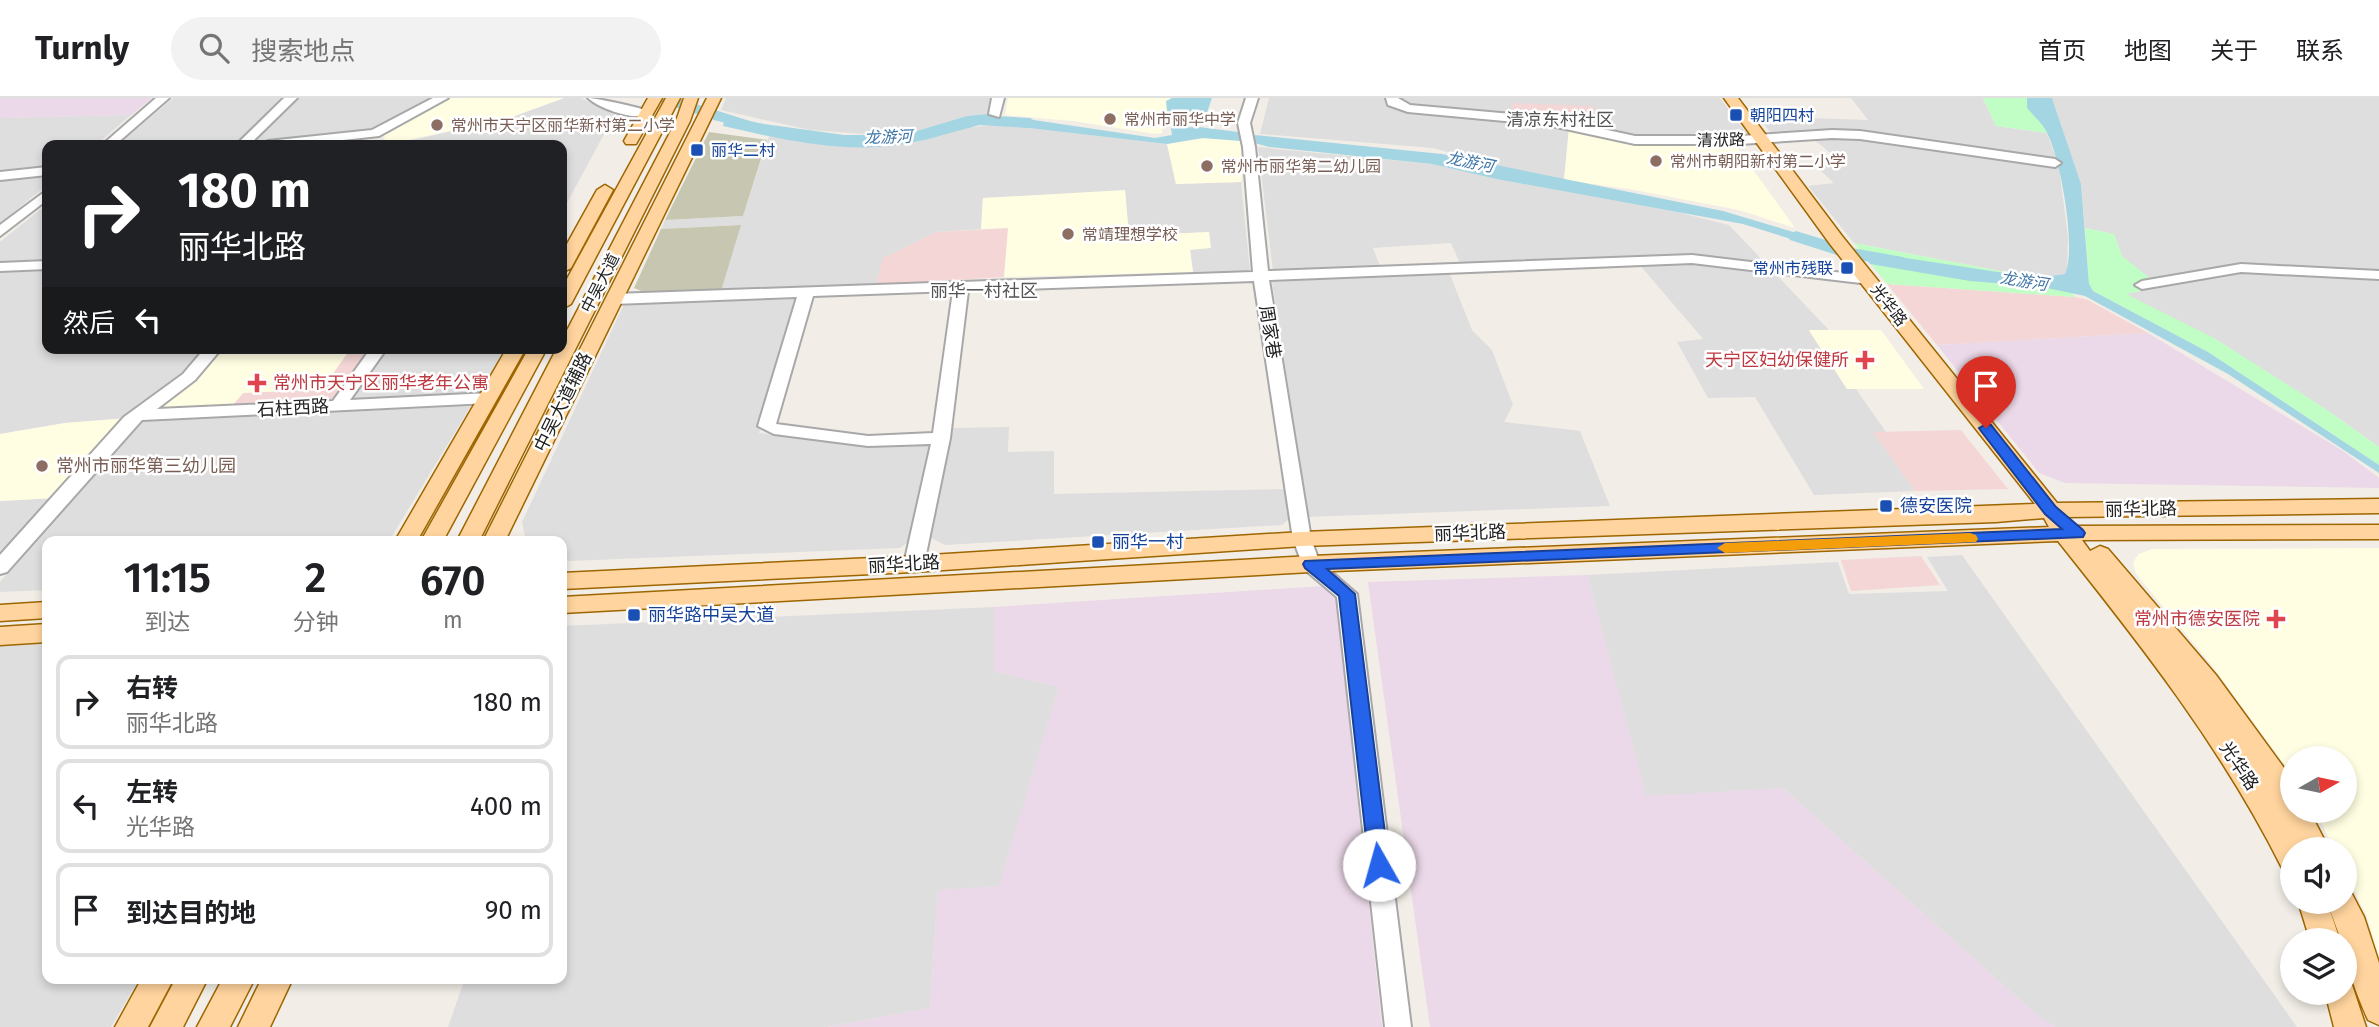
<!DOCTYPE html>
<html lang="zh">
<head>
<meta charset="utf-8">
<style>
  body { margin:0; font-family:"Fira Sans","Noto Sans SC",sans-serif; background:#f2f2f2; color:#202124; height:100vh; display:flex; flex-direction:column; font-size:26px; white-space:nowrap }
  * { box-sizing:border-box; margin:0 }
  p { font-size:23px; color:#757577 }
  .icon { flex:none; width:38px; height:38px; fill:none; stroke:currentColor; stroke-width:2; stroke-linecap:round; stroke-linejoin:round }
  .map { position:relative; flex:1; overflow:hidden }
  .side { position:absolute; left:42px; top:438px; width:525px; height:448px; display:flex; flex-direction:column; background:#fff; border-radius:14px; box-shadow:0 4px 10px #0003 }
  .side>* { flex:none }
  .guide { position:absolute; left:42px; top:42px; width:525px; height:214px; border-radius:14px; box-shadow:0 4px 10px #0003; background:#202124; color:#fff; overflow:hidden }
  .needle { width:46px; rotate:81deg }
  .buttons { position:absolute; left:2280px; top:648px; display:grid; gap:14px }
  .buttons a { display:grid; place-items:center; width:77px; height:77px; border-radius:50%; background:#fff; box-shadow:0 4px 10px #0003; font-size:35px }
  .pin { position:absolute; display:grid; place-items:center; width:60px; height:60px; color:#fff; margin:-72px -30px; border-radius:50% 50% 50% 0; rotate:-45deg; box-shadow:0 0 7px #0007 }
  .pin .icon { rotate:45deg }
  .me { position:absolute; width:77px; margin:-38px; rotate:353deg; stroke-linejoin:round; filter:drop-shadow(0 0 5px #0008) }
  .turn { display:flex; align-items:center; gap:24px; height:147px; padding:0 21px; font-size:32px }
  .turn .icon { width:91px; height:91px; stroke-width:2.5 }
  .turn b { display:block; font-size:49px; line-height:60px }
  .then { display:flex; align-items:center; height:66px; padding:0 21px; background:#0003; gap:14px; font-size:26px }
  .eta { display:flex; justify-content:space-evenly; align-items:center; height:119px; text-align:center }
  .eta b { font-size:42px; font-weight:600; line-height:49px }
  ul { padding:0; list-style:none }
  li { display:flex; align-items:center; gap:21px; height:94px; margin:0 14px 10px; padding:0 7px; border:4px solid #e0e0e0; border-radius:14px }
  li div { flex:1 }
  li b { display:block; font-size:26px }
  li em { font-style:normal }
  header { display:flex; align-items:center; gap:42px; box-sizing:border-box; height:98px; padding:0 35px; background:#fff; border-bottom:2px solid #e0e0e0 }
  header strong { font-size:33px }
  nav { display:flex; gap:38px; margin-inline-start:auto; font-size:24px }
  .search { width:490px; height:63px; background:#f2f2f2; display:flex; align-items:center; gap:18px; box-sizing:border-box; padding:0 24px; border-radius:38px; color:#757577; font-size:26px }
  .map>svg:first-child { display:block }
</style>
</head>
<body>
<header>
<strong>Turnly</strong>
<div class="search"><svg class="icon" aria-label="search" viewBox="0 0 24 24"><circle cx="10" cy="10" r="6"/><path d="M15 15l6 6"/></svg>搜索地点</div>
<nav><a>首页</a><a>地图</a><a>关于</a><a>联系</a></nav>
</header>
<div class="map">
<svg width="2379" height="929" viewBox="0 0 2379 929">
  <rect width="100%" height="100%" fill="#f2eee7"/>
  <!-- residential -->
  <path fill="#dfdede" d="M173 0H433L372 32 241 47H118Z
    M564 0H581L615 16 562 114V47H391L509 20Z
    M726 0H990L988 16 967 18 910 35 878 37 810 32 721 12Z
    M1269 0H1385L1386 4 1403 12 1548 25 1569 30 1564 82 1491 66 1433 50 1260 36Z
    M1400 0H1720L1748 37 1634 39 1602 33 1512 5 1513 17 1413 8Z
    M1851 0H1983L1996 28 2047 35 2057 63 1844 31 1772 37 1762 23 1807 20 1868 22Z
    M2052 0H2379V174L2232 168 2149 181 2122 158 2114 136 2085 130 2081 86Z
    M131 17 96 47H47V69L0 75V20Z
    M1002 27 1167 46 1176 86 1241 84 1250 173 1193 174 1190 151 1208 134 1129 138 1125 93 983 100 981 131 937 134 884 160 876 187 721 193 740 127 661 131 665 122 743 118 769 38 846 49 913 45 969 29Z
    M1857 39 2059 70 2068 139 2067 174 2065 176 2037 180 1854 145 1808 88 1834 85 1813 66 1840 63 1812 40Z
    M1258 49 1432 66 1496 81 1677 114 1729 127 1829 232 1809 233 1847 291H1856L1886 334 1874 335 1915 393 1814 397 1755 299 1708 300 1677 244 1703 241 1633 159 1460 165 1451 145 1373 150 1380 168 1273 173Z
    M47 75V87L0 125V81Z
    M47 106V250H208L180 281 129 320 65 325 0 336V144Z
    M2240 173 2379 181V349L2324 310 2125 196Z
    M1449 174 1472 232 1492 252 1513 307 1504 324 1580 333 1610 408 1308 419 1272 184Z
    M800 201 759 335 867 348 932 346 911 442 900 450 569 463 562 462V443H526L522 424 624 206Z
    M386 250H508L482 296 351 302Z
    M471 308 389 443H47V492L0 494V484L140 323Z
    M1009 329 1008 354 1054 353V396L1286 391 1289 421 1282 427 945 447 929 439 951 330Z
    M55 400 0 459V403Z
    M1962 457 2297 929H2055L2038 918 1783 690 1646 699 1587 477 1838 464 1849 496 1948 493 1927 459Z
    M994 509V573L1059 589 999 789 938 792 930 910 827 929H448L465 880H562V528Z
    M47 545V880H140L111 929H0V548Z"/>
  <!-- commercial -->
  <path fill="#f3d6d5" d="M1511 5 1593 8 1602 33 1513 17Z
    M1009 130 1004 179 876 187 883 160 937 134Z
    M1887 186 2075 199 2088 202 2148 235 1937 247Z
    M351 250H373L334 304 232 308 243 295 322 291Z
    M1961 332 2008 391 1915 393 1873 334Z
    M1921 458 1940 487 1851 493 1841 462Z"/>
  <!-- industrial -->
  <path fill="#ebd8e8" d="M0 0H152L131 17 0 20Z
    M2148 235 2343 353 2379 380V390L2065 385 2039 375 1937 247Z
    M1587 477 1646 698 1783 690 2038 918 2055 929H1430L1368 484Z
    M1324 488 1336 500 1382 929H827L930 910 938 792 999 788 1059 589 994 573V509Z"/>
  <!-- education -->
  <path fill="#fffee2" d="M449 0H564L509 20 385 47 384 35Z
    M1008 0H1172L1166 3 1168 23 1162 26V35L1155 36 1073 23 1005 17Z
    M1569 30 1637 45H1734L1795 130 1739 112 1629 91 1564 82Z
    M1213 39 1241 43 1244 53 1241 84 1176 86 1167 46Z
    M1125 92 1129 138 1209 134 1211 150 1190 152 1193 174 1004 179 1008 130 981 131 983 100Z
    M1809 232H1881L1924 291H1847Z
    M222 250H351L322 291 243 295 232 308 158 312 153 310Z
    M129 320 55 400 0 403V336L65 325Z
    M2379 450V859L2367 819 2345 773V751H2334L2315 712H2345V660H2292V677L2210 565 2136 476 2133 464 2139 456 2152 451Z"/>
  <!-- construction -->
  <path fill="#c7c7b1" d="M709 34 767 42 743 118 665 122Z
    M741 127 721 193 646 195 634 190 661 131Z"/>
  <!-- park -->
  <path fill="#c1fec5" d="M1983 0H2039L2047 35 1996 28Z
    M2085 130 2114 136 2122 158 2161 189 2126 196 2214 240 2324 310 2379 349V367L2208 254 2093 193 2089 186Z
    M1854 145 2037 180 2058 178 2075 199 1887 186Z"/>
  <!-- water -->
  <path fill="#a4d5e2" d="M1172 0H1212L1203 26 1169 28 1166 3Z
    M2027 0H2052L2081 86 2089 186 2093 193 2208 254 2379 367V375L2228 276 2085 198 2042 189 1970 183 1870 166 1860 153 2037 180 2065 176C2077 151 2060 55 2045 31 2041 24 2033 17 2027 10Z
    M715 16 764 26 844 37H878L910 35 967 18 988 16V25C964 30 940 39 915 44 853 58 784 42 723 28L724 24 713 22Z
    M998 21H1027L1155 40 1172 37 1171 30 1199 29 1238 34 1241 43 1202 40 1167 46 1002 27 996 25Z
    M1255 37 1442 56 1723 113 1823 143 1833 154 1743 126 1496 81 1432 66 1269 49 1255 45Z"/>
  <g fill="none" stroke-linecap="round" stroke-linejoin="round">
    <!-- river -->
    <path fill="#a4d5e2" fill-rule="evenodd" d="M653 0H677L753 24 755 27 753 30H741L656 3Z
      M977 17 1030 20 1038 25 1030 30 978 27 956 33 948 28 950 25Z
      M1796 133 1852 150 1903 159 1906 163 1897 169 1843 159 1790 142 1787 138Z"/>
    <!-- minor casing -->
    <g stroke="#a8a8a8" stroke-width="4">
      <path id="minor" d="M156 0H169L115 47H102Z
        M284 0H297L249 47H236Z
        M433 0H448L379 38 299 47H262L268 43 372 32Z
        M588 0C596 0 648 11 653 15 639 25 600 11 588 0Z
        M992 0H1004L999 19 989 16Z
        M1246 0H1258L1250 25 1255 49 1268 173 1692 157 1869 178 1876 182 1869 186 1692 165 1269 182 1311 441 1319 463 1357 496 1411 929H1385L1337 499 1304 471 1293 441 1254 183 968 193 950 340 924 466 921 471H907L904 466 931 346 868 348 774 336 758 328 797 199 614 206 606 201 614 196 1253 174 1243 49 1238 25ZM953 193 933 335 868 338 776 326 813 198Z
        M1386 0H1398L1410 7 1547 19 1635 38H1740L1832 32 1860 33 2055 61 2061 65 2055 69 1860 41 1832 40 1740 46H1635L1547 27 1408 14 1388 7Z
        M47 69V77L0 82V74Z
        M47 92V102L0 138V127Z
        M47 163V171L0 173V165Z
        M2241 166 2379 173V181L2241 174 2142 191 2135 187 2142 183Z
        M205 250H222L195 282 157 311 333 303 371 250H387L350 302 489 295 497 300 489 305 142 322 7 474 0 476V457L124 319 183 276Z"/>
    </g>
    <!-- major casing -->
    <g stroke="#9d6600" stroke-width="3">
      <path id="major" d="M648 0H662L636 46H626L624 43Z
        M666 0H680L571 206 562 211V190Z
        M684 0H698L690 23 479 443H457L557 250H562V242L676 23Z
        M707 0H721L505 443H483Z
        M1724 0H1738L1842 138 2057 405 2379 401V415L2066 419 2071 428 2379 427V441L2082 442 2090 453 2100 448 2108 451 2216 577 2287 674 2292 683V712H2309L2329 751H2292V773L2282 770C2222 650 2141 547 2058 443L1311 474 562 515V499L1311 458 2049 429 2044 420 1996 424 1302 448 914 474 562 491V475L914 458 1302 434 2035 406 1830 146Z
        M605 87 613 92 571 170 562 175V155L597 92Z
        M507 250H526L417 443H395Z
        M529 250H547L443 443H421Z
        M47 504V520L0 523V507Z
        M47 526V544L0 547V529Z
        M2345 792 2351 794 2364 819 2379 865V927L2368 922C2358 899 2345 868 2345 842H2341L2327 804 2340 842H2310L2298 803H2345Z
        M142 880H174L148 929H115Z
        M176 880H208L183 929H150Z
        M223 880H255L230 929H197Z
        M262 880H293L270 929H238Z
        M2345 882 2351 884 2366 929H2334L2325 894H2345Z"/>
    </g>
    <!-- minor -->
    <use href="#minor" fill="#fff" fill-rule="evenodd"/>
    <!-- major -->
    <use href="#major" fill="#ffd49e" fill-rule="evenodd"/>
  </g>
  <!-- route -->
  <path fill="#2563eb" stroke="#184099" stroke-width="2" d="M1986 326 1991 327 2056 409 2083 432 2085 435 2083 439 1327 471 1355 496 1389 767 1386 773 1379 775 1372 773 1369 767 1339 498 1305 470 1303 466 1305 463 2062 431 2045 416 1981 333 1979 330Z"/>
  <!-- slow -->
  <path fill="#f59e0b" d="M1970 435 1976 437 1978 441 1976 444 1725 455 1717 450 1725 445Z"/>
  <!-- markers -->
  <g fill="#1a4fb4" stroke="#fff" stroke-width="2.5">
    <rect x="1729" y="10" width="14" height="14" rx="3.5"/>
    <rect x="690" y="45" width="14" height="14" rx="3.5"/>
    <rect x="1840" y="163" width="14" height="14" rx="3.5"/>
    <rect x="1879" y="401" width="14" height="14" rx="3.5"/>
    <rect x="1091" y="437" width="14" height="14" rx="3.5"/>
    <rect x="627" y="510" width="14" height="14" rx="3.5"/>
  </g>
  <g fill="#8d6e63" stroke="#fff" stroke-width="2.5">
    <circle cx="1110" cy="21" r="7"/>
    <circle cx="437" cy="27" r="7"/>
    <circle cx="1656" cy="63" r="7"/>
    <circle cx="1207" cy="68" r="7"/>
    <circle cx="1068" cy="136" r="7"/>
    <circle cx="42" cy="368" r="7"/>
  </g>
  <g fill="#e0444e" stroke="#fff" stroke-width="2.5">
    <path d="M1861.5 251.5h7v7h7v7h-7v7h-7v-7h-7v-7h7z"/>
    <path d="M253.5 274.5h7v7h7v7h-7v7h-7v-7h-7v-7h7z"/>
    <path d="M2272.5 510.5h7v7h7v7h-7v7h-7v-7h-7v-7h7z"/>
  </g>
  <g text-anchor="middle" dominant-baseline="central" stroke-width="5" stroke-linejoin="round" paint-order="stroke">
    <!-- far-transit labels -->
    <g font-size="16" fill="#164399" stroke="#fff" text-anchor="start">
      <text x="1750" y="17">朝阳四村</text>
      <text x="711" y="52">丽华二村</text>
      <text x="1833" y="170" text-anchor="end">常州市残联</text>
    </g>
    <!-- far-education labels -->
    <g font-size="16" fill="#785e54" stroke="#fff" text-anchor="start">
      <text x="1124" y="21">常州市丽华中学</text>
      <text x="451" y="27">常州市天宁区丽华新村第二小学</text>
      <text x="1670" y="63">常州市朝阳新村第二小学</text>
      <text x="1221" y="68">常州市丽华第二幼儿园</text>
      <text x="1082" y="136">常靖理想学校</text>
    </g>
    <!-- far-water labels -->
    <g font-size="16" font-style="italic" fill="#3f76a8" stroke="#fff">
      <text transform="translate(888 39) rotate(-2)">龙游河</text>
      <text transform="translate(1470 64) rotate(11)">龙游河</text>
      <text transform="translate(2024 183) rotate(9)">龙游河</text>
    </g>
    <!-- far-street labels -->
    <g font-size="16" fill="#212121" stroke="#fff">
      <text transform="translate(1721 42) rotate(-1)">清洑路</text>
      <text transform="translate(600 185) rotate(-63)">中吴大道</text>
      <text transform="translate(1889 207) rotate(52)">光华路</text>
    </g>
    <!-- far-quarter labels -->
    <g font-size="18" fill="#545454" stroke="#fff">
      <text x="1560" y="22">清凉东村社区</text>
      <text x="984" y="193">丽华一村社区</text>
    </g>
    <!-- street labels -->
    <g font-size="18" fill="#212121" stroke="#fff">
      <text transform="translate(1270 234) rotate(81)">周家巷</text>
      <text transform="translate(563 304) rotate(-64)">中吴大道辅路</text>
      <text transform="translate(293 310) rotate(-3)">石柱西路</text>
      <text transform="translate(2141 411) rotate(-1)">丽华北路</text>
      <text transform="translate(1470 435) rotate(-2)">丽华北路</text>
      <text transform="translate(904 466) rotate(-3)">丽华北路</text>
      <text transform="translate(2239 668) rotate(56)">光华路</text>
    </g>
    <!-- health labels -->
    <g font-size="18" fill="#be3a42" stroke="#fff" text-anchor="end">
      <text x="1849" y="262">天宁区妇幼保健所</text>
      <text x="273" y="285" text-anchor="start">常州市天宁区丽华老年公寓</text>
      <text x="2260" y="521">常州市德安医院</text>
    </g>
    <!-- education labels -->
    <g font-size="18" fill="#785e54" stroke="#fff" text-anchor="start">
      <text x="56" y="368">常州市丽华第三幼儿园</text>
    </g>
    <!-- transit labels -->
    <g font-size="18" fill="#164399" stroke="#fff" text-anchor="start">
      <text x="1900" y="408">德安医院</text>
      <text x="1112" y="444">丽华一村</text>
      <text x="648" y="517">丽华路中吴大道</text>
    </g>
  </g>
</svg>
<div class="buttons">
<a><svg class="needle" viewBox="-14 -14 28 28"><path d="M0-13l5 13h-10z" fill="#e53935"/><path d="M0 13l5-13h-10z" fill="#757577"/></svg></a>
<a><svg class="icon" aria-label="sound" viewBox="0 0 24 24"><path d="M4 9h4l5-4v14l-5-4H4zM17 9q2 3 0 6"/></svg></a>
<a><svg class="icon" aria-label="layers" viewBox="0 0 24 24"><path d="M12 4l9 5-9 5-9-5zM3 14l9 5 9-5"/></svg></a>
</div>
<div class="pin" style="left:1986px;top:330px;background:#d93025"><svg class="icon" aria-label="arrive" viewBox="0 0 24 24"><path d="M6 21V4h12l-3 4 3 4H6"/></svg></div>
<svg class="me" style="left:1379px;top:767px" viewBox="-20 -20 40 40"><circle r="19" fill="#fff"/><path d="M0-13L10 11 0 6-10 11z" fill="#2563eb"/></svg>
<div class="guide">
<div class="turn"><svg class="icon" aria-label="right" viewBox="0 0 24 24"><path d="M7 20v-9h11M14 6l5 5-5 5"/></svg><div><b>180 m</b>丽华北路</div></div>
<div class="then">然后<svg class="icon" aria-label="left" viewBox="0 0 24 24"><path d="M17 20v-9H6M10 6l-5 5 5 5"/></svg></div>
</div>
<section class="side">
<div class="eta">
<div><b>11:15</b><p>到达</p></div>
<div><b>2</b><p>分钟</p></div>
<div><b>670</b><p>m</p></div>
</div>
<ul>
<li><svg class="icon" aria-label="right" viewBox="0 0 24 24"><path d="M7 20v-9h11M14 6l5 5-5 5"/></svg><div><b>右转</b><p>丽华北路</p></div><em>180 m</em></li>
<li><svg class="icon" aria-label="left" viewBox="0 0 24 24"><path d="M17 20v-9H6M10 6l-5 5 5 5"/></svg><div><b>左转</b><p>光华路</p></div><em>400 m</em></li>
<li><svg class="icon" aria-label="arrive" viewBox="0 0 24 24"><path d="M6 21V4h12l-3 4 3 4H6"/></svg><div><b>到达目的地</b></div><em>90 m</em></li>
</ul>
</section>
</div>
</body>
</html>
